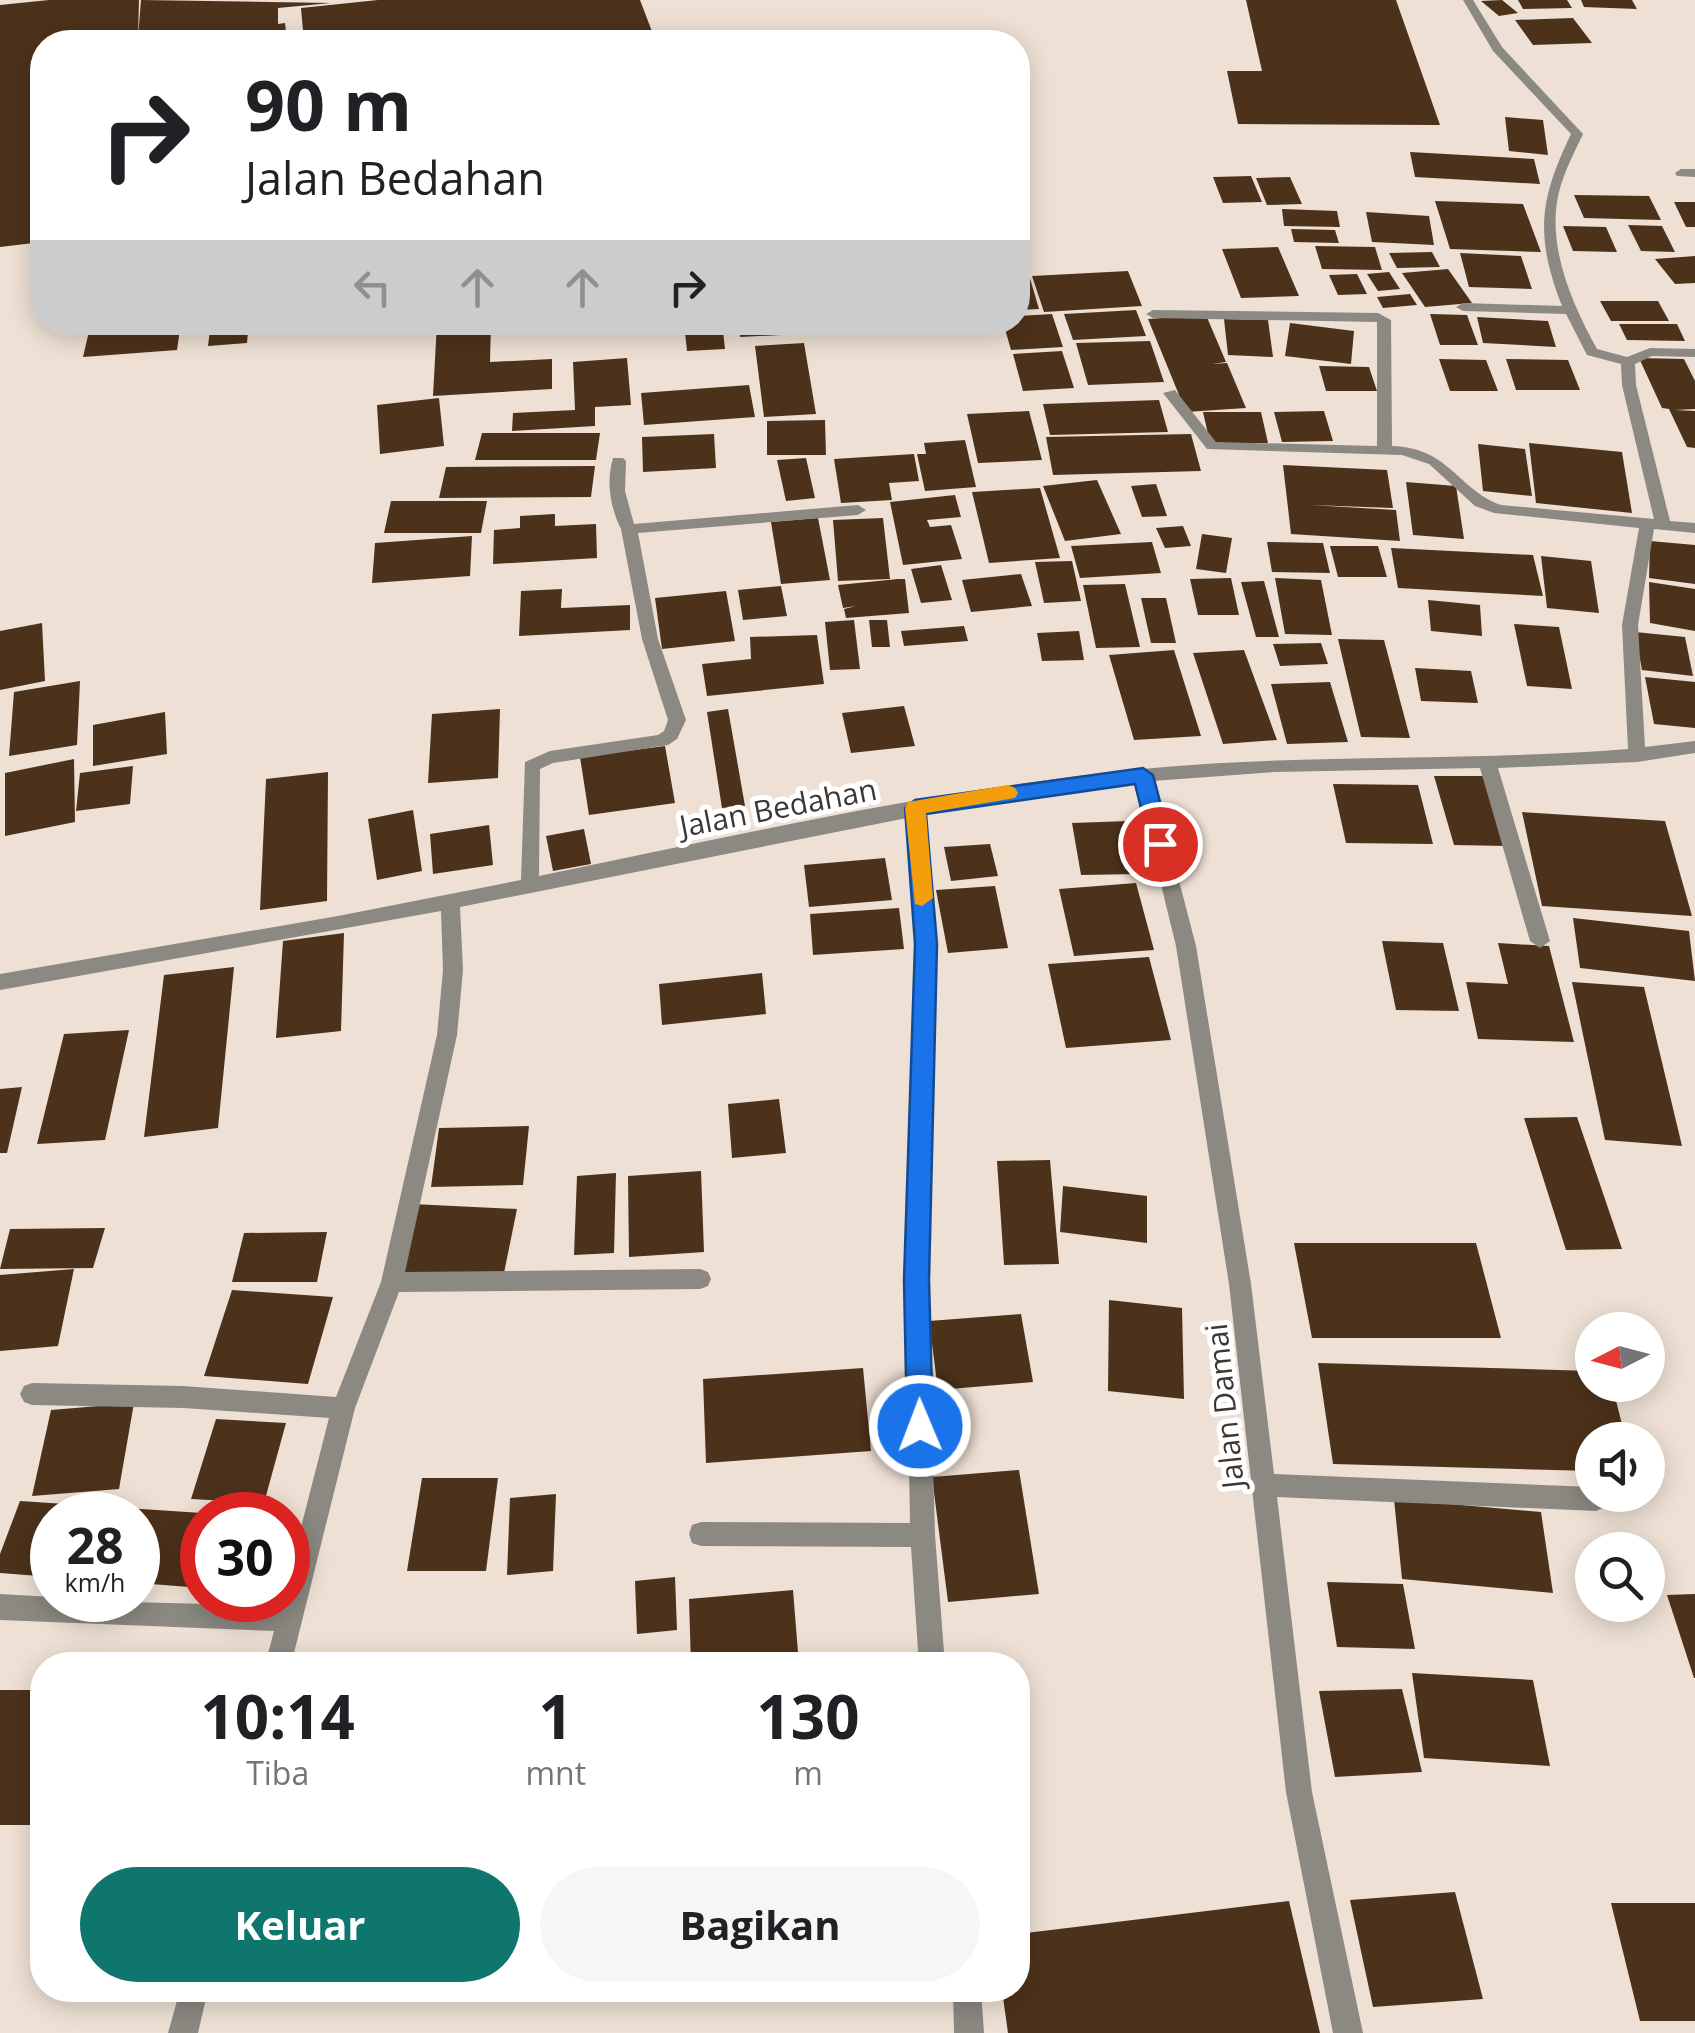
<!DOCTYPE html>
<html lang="id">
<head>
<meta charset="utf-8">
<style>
  body { margin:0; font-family:"Open Sans",sans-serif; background:#f6f6f6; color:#202124; height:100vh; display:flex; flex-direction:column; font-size:38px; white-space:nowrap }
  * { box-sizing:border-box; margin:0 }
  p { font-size:32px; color:#757577 }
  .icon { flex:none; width:55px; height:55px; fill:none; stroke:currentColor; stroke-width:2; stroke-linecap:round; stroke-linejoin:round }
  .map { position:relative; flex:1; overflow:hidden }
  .side { position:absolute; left:30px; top:1652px; width:1000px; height:350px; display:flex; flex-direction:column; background:#fff; border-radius:40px; box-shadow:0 5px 25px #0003 }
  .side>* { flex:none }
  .guide { position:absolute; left:30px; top:30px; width:1000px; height:305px; border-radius:40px; box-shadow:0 5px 25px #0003; background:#fff; color:#202124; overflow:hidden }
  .needle { width:65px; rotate:264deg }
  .fabs { position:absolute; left:1575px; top:1312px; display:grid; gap:20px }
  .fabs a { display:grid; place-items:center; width:90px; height:90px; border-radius:50%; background:#fff; box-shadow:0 5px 25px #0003; font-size:50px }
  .speed { position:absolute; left:30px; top:1492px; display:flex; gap:20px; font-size:50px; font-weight:700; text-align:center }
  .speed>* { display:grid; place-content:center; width:130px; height:130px; border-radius:50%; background:#fff; box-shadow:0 5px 25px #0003; line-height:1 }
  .speed small { font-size:25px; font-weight:400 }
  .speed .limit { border:15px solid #d22; background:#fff; color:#111 }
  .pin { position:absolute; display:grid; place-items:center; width:85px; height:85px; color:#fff; margin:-42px; border:5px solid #fff; border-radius:50%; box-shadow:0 2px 10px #0007 }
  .me { position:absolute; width:110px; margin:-55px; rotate:359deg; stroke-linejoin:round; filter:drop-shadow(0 0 8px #0008) }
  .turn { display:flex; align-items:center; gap:35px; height:210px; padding:0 50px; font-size:45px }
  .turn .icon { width:130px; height:130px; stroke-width:2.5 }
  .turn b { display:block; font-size:70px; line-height:85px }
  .lanes { display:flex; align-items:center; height:95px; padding:0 50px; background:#0003; justify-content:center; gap:50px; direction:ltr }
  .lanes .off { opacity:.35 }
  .eta { display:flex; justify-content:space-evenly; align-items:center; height:170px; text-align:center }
  .eta b { font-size:60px; font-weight:700; line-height:70px }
  .primary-button { display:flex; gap:20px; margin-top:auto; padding:20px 50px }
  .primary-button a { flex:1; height:115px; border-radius:60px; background:#0f766e; color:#fff; font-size:40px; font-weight:700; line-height:115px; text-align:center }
  .primary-button a+a { background:#f6f6f6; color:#202124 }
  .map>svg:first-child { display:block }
</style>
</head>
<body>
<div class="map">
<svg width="1695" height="2033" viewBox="0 0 1695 2033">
  <rect width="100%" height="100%" fill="#eee0d4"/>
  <!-- building -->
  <path fill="#4d321b" d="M49 0H139L138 38 141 0 331 3 278 8V24L285 23 287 42H42V242L0 247V5Z
    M378 0H640L656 42H304L301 8Z
    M1246 0H1396L1440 125 1238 124 1227 71H1262Z
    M1502 0 1518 13 1499 16 1481 1Z
    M1518 0H1567L1572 8 1523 9Z
    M1581 0H1632L1637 9 1584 7Z
    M1573 18 1592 43 1533 45 1515 20Z
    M1505 117 1543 120 1548 155 1509 151Z
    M1410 152 1534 159 1540 184 1415 177Z
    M1251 176 1262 202 1223 203 1213 177Z
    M1290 177 1302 204 1267 205 1256 178Z
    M1574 195 1649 196 1661 220 1584 218Z
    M1435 201 1523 204 1541 252 1450 249Z
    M1674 202H1695V227H1686Z
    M1282 209 1337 211 1340 227 1284 226Z
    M1366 212 1429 216 1434 245 1372 242Z
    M1628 225 1662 226 1675 252 1641 251Z
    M1563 226 1606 227 1617 252 1573 251Z
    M1291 229 1335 230 1339 243 1294 242Z
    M1315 246 1375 247 1382 270 1322 269Z
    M1278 247 1299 296 1241 298 1222 249Z
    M1432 252 1440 267 1397 268 1389 253Z
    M1460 253 1521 256 1532 289 1469 287Z
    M1695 256V283L1675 284 1655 259Z
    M1448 269 1472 303 1425 307 1402 273Z
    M1128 271 1142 306 1044 312 1032 276Z
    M1389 272 1400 289 1378 291 1367 274Z
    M1357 274 1367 294 1338 295 1329 275Z
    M1029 275 1039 309 1018 310V276Z
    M1410 294 1417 305 1383 308 1377 297Z
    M1600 301H1658L1669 321H1611Z
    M1136 310 1146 336 1073 340 1064 314Z
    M1052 314 1063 347 1011 350 1003 322H1018V316Z
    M1430 314 1467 315 1478 345H1440Z
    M1206 315 1226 362 1212 364 1227 363 1246 408 1186 412 1148 319Z
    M1477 317 1548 321 1556 347 1483 343Z
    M1224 319 1268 320 1273 357 1228 355Z
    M87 322H181L177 350 83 357 90 327H86Z
    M211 322H249L247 343 208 346Z
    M491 322 490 362 552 359V389L433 396 437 323Z
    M722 322 725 349 687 351 684 323Z
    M739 322H798L800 334 740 337Z
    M1290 323 1354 331 1351 364 1285 356Z
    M1619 324H1677L1685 341 1627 340Z
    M1150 341 1164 382 1088 385 1076 343Z
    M804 343 816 414 764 417 755 346Z
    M1062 351 1074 388 1023 391 1013 354Z
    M627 358 631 405 595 407V426L512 431 513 413 575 410 573 362Z
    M1639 358 1684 359 1695 381V409L1675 410 1695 411V448L1687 447 1669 409 1662 408Z
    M1439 359 1486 360 1498 391H1450Z
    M1506 359 1568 360 1580 390H1516Z
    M1319 366 1369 367 1377 391H1326Z
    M749 385 755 417 644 425 641 393Z
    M439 398 444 446 380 454 377 405Z
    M1159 400 1168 432 1050 435 1043 404Z
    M1029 411 1042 460 978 463 967 414Z
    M1324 411 1333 441 1282 442 1274 412Z
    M1203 412H1261L1268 443H1210Z
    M825 420 826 455H767V421Z
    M482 433H600L596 460H475Z
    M714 434 716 468 643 472 642 437Z
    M1191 434 1201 471 1053 475 1046 437Z
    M965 440 976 487 925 491 917 454H926L924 443Z
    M1529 443 1622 452 1632 513 1536 503Z
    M1478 444 1525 449 1532 496 1483 491Z
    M914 454 919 481 889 483 892 500 841 503 834 459Z
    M806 458 815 498 786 501 777 460Z
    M1283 465 1387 470 1393 508 1310 505 1396 510 1400 541 1291 534Z
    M595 466 591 497 439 498 446 467Z
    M1097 480 1121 534 1065 541 1043 486Z
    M1406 482 1456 486 1464 539 1413 535Z
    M1156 484 1167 516 1142 517 1131 486Z
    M1040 488 1060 558 989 563 972 492Z
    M955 495 961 517 927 520 930 527 951 525 962 559 903 565 890 502Z
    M391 501H487L481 533H384Z
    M555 514V526L596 524 597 558 493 564 494 530 520 528V516Z
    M818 518 830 580 781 584 771 522Z
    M883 518 890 579 838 581 833 520Z
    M1183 526 1191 546 1165 548 1156 528Z
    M1202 534 1232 538 1226 573 1196 569Z
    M472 536 470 576 372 583 375 543Z
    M1650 541 1695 545V584L1649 578Z
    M1152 542 1161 573 1080 578 1071 546Z
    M1267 542 1323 543 1330 573 1272 572Z
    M1330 546H1378L1387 577H1338Z
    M1391 548 1533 555 1543 596 1398 588Z
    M1541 556 1591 561 1599 613 1547 608Z
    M1072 561 1081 601 1044 603 1035 562Z
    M941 565 952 600 921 603 911 569Z
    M1021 574 1032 606 971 612 962 580Z
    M1231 578 1239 615H1198L1190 579Z
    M1275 578 1321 580 1332 635 1285 634Z
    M898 579H905L909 613 846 618 844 609 856 606 843 608 838 585Z
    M1264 581 1279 637H1256L1241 582Z
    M1649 582 1695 589V631L1650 623Z
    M1125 584 1140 647 1096 648 1083 585Z
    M781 586 787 616 743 620 738 590Z
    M562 589 561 608 630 605V630L519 636 521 591Z
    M726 591 735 641 662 649 655 598Z
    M1141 598H1166L1176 643H1151Z
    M1428 600 1480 605 1482 636 1431 631Z
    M854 620 860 669 830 670 825 622Z
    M869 620H887L890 647H872Z
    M42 623 45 681 0 690V631Z
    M1514 624 1559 627 1572 689 1527 686Z
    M964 626 968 641 904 646 901 631Z
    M1079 631 1084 660 1042 661 1037 633Z
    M1635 632 1685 637 1693 676 1642 670Z
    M817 635 824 684 707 696 702 664 751 659 750 637Z
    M1338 639 1384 640 1410 738 1361 737Z
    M1321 643 1328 664 1280 666 1273 644Z
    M1174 650 1201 736 1134 740 1109 655Z
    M1244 650 1277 740 1223 744 1193 653Z
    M1415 668 1471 671 1478 703 1421 701Z
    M1645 677 1695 682V728L1654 724Z
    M80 681 77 745 9 756 14 692Z
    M1330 682 1348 742 1287 744 1271 684Z
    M904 706 915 746 851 753 842 713Z
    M500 709 498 778 428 783 432 714Z
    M728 709 745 806 722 808 707 712Z
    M165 712 167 754 93 766V725Z
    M665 746 675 803 589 815 580 757Z
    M74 759 75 822 5 836V773Z
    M133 766 130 804 76 811 80 773Z
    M328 772 327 901 260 910 266 779Z
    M1434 776H1486L1508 846 1454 845Z
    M1333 784 1418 785 1433 844 1346 843Z
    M413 810 422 871 377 880 368 819Z
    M1522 812 1665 821 1692 916 1542 906Z
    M1129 821 1140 874 1081 875 1072 823Z
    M489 825 493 865 433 874 430 834Z
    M584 829 591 864 553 871 546 836Z
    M990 844 998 876 951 881 944 847Z
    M885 858 892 900 809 907 804 865Z
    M1136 883 1154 950 1074 956 1059 889Z
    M995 886 1008 948 948 953 936 890Z
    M899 908 904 949 813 955 810 914Z
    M1573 918 1689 931 1695 981 1580 968Z
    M344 933 341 1031 276 1038 283 941Z
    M1382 941 1443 943 1459 1011 1396 1010Z
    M1498 943 1549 946 1574 1042 1478 1039 1466 982 1508 984Z
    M1149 957 1171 1040 1066 1048 1048 964Z
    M234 967 218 1128 144 1137 164 975Z
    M762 973 766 1014 662 1025 659 984Z
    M1572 982 1644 987 1682 1146 1605 1140Z
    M129 1030 105 1140 37 1144 64 1034Z
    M22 1087 7 1153H0V1089Z
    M779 1099 786 1153 732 1158 728 1104Z
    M1577 1117 1622 1249 1566 1250 1524 1118Z
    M529 1126 523 1185 431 1187 439 1128Z
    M1050 1160 1059 1264 1004 1265 997 1161Z
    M701 1171 704 1252 629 1257 628 1176Z
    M616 1173 614 1253 574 1255 577 1176Z
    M1063 1186 1147 1196V1243L1060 1232Z
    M412 1204 517 1209 503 1278 394 1272Z
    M105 1228 93 1268 0 1269 10 1229Z
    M327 1232 317 1282H232L244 1233Z
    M1294 1243H1476L1501 1338H1312Z
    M74 1269 58 1346 0 1351V1275Z
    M232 1290 333 1297 308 1384 204 1376Z
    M1109 1300 1182 1308 1184 1399 1108 1391Z
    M1021 1314 1033 1382 938 1390 929 1321Z
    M1318 1363 1592 1371V1385H1612L1626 1440H1592V1471L1333 1464Z
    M863 1368 871 1451 706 1463 703 1379Z
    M134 1403 119 1489 32 1496 51 1410Z
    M216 1419 286 1423 264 1503 191 1499Z
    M1019 1470 1039 1594 948 1602 932 1477Z
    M422 1478H498L486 1571H407Z
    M556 1494 553 1571 507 1575 510 1498Z
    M1394 1499 1541 1512 1553 1593 1402 1579Z
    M20 1501 202 1513V1588L138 1583V1515H52V1577L0 1573V1554Z
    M675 1577 677 1630 637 1634 635 1581Z
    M1327 1582 1403 1584 1415 1649 1337 1647Z
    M793 1590 799 1665H691L689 1599Z
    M1695 1594V1678H1694L1667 1595Z
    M1412 1673 1533 1680 1550 1766 1424 1758Z
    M1402 1689 1422 1772 1335 1777 1319 1691Z
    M0 1690H42V1825H0Z
    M1455 1892 1483 1999 1373 2007 1350 1900Z
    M1289 1901 1320 2033H1008L1002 1990H1018V1934Z
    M1611 1903H1695V2021H1640Z
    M219 1990H491V1993L217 2000Z"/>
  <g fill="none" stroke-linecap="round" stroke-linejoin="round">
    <!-- minor -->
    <path fill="#8c8982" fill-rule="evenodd" d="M1463 0H1473L1502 47 1583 134C1574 153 1564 172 1559 192 1546 245 1572 304 1597 349L1627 357 1650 348 1695 349V357L1652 356 1635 364 1636 385 1670 521 1695 523V533L1654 529 1638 625 1645 747 1695 741V753L1637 762 1498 768 1550 941 1540 948 1530 941 1480 768 1275 772 1153 781 1196 946 1251 1284 1274 1474 1592 1487V1495H1606L1608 1499 1605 1507 1596 1511 1277 1497 1312 1792 1363 2033H1333L1286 1792 1229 1284 1176 946 1136 782 925 815 936 944 928 1280 935 1535 945 1665H919L911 1547 701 1546 692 1543 689 1534 692 1525 701 1522 910 1523 906 1280 916 944 907 818 460 907 463 970 457 1035 405 1272 700 1269 708 1272 711 1279 708 1286 700 1289 399 1292 355 1408 291 1665H265L274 1631 0 1620V1594L52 1597V1600L280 1606 282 1600H288V1578L329 1418 183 1408 32 1405 24 1402 20 1394 24 1386 32 1383 183 1386 336 1397 381 1282 437 1035 443 970 441 911 0 990V974L338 916 521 880 525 762 550 751 658 735 664 731 668 720 642 639 621 529C610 507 606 482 613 458H623L626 461 625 491 634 524 858 505 866 510 858 515 638 533 658 639 686 720 677 739 668 745 553 763 540 769 539 876C739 835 941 788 1143 769 1304 753 1466 762 1628 749L1622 625 1639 528 1494 513 1475 506 1429 464 1402 455 1207 449 1163 393 1175 390 1216 442 1377 446V322L1153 318 1146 314 1153 310 1378 313 1391 320 1392 446C1450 448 1457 489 1501 505L1654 519 1622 385 1621 364 1587 355 1566 314 1463 311 1456 307 1463 303 1562 306C1535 237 1539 200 1571 134L1493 51Z
      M1681 169H1695V177L1677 176 1675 173Z
      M180 1990H208L198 2033H168Z
      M953 1990H981L984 2033H954Z"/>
  </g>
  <!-- route -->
  <path fill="#1a73e8" stroke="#114b97" stroke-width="2.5" d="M1143 768 1153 775 1171 844 1160 851 1150 844 1135 784 926 814 937 944 929 1280 933 1426 930 1434 920 1438 910 1434 907 1426 904 1280 915 944 905 808 915 800Z"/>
  <!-- slow -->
  <path fill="#f59e0b" d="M1008 785 1015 788 1018 793 1015 798 926 813 933 898 922 906 915 904 905 808 908 802Z"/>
  <g text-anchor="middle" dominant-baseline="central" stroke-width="10" stroke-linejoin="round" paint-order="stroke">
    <!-- street labels -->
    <g font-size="30" fill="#3c3732" stroke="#fff">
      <text transform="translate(778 807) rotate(-11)">Jalan Bedahan</text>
      <text transform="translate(1224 1406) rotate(-96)">Jalan Damai</text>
    </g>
  </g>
</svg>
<div class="fabs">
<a><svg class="needle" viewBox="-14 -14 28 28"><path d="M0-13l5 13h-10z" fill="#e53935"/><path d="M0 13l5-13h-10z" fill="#757577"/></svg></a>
<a><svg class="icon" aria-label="sound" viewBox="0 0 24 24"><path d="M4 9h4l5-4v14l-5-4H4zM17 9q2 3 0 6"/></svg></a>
<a><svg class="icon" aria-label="search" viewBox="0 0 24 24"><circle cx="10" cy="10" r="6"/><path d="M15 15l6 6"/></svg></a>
</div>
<div class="speed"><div>28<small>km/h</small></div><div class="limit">30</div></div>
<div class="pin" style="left:1160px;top:844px;background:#d93025"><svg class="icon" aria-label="arrive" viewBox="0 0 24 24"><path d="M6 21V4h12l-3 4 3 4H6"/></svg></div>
<svg class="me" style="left:920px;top:1426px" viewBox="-20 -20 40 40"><circle r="17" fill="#1a73e8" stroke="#fff" stroke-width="3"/><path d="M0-11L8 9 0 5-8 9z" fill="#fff"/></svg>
<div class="guide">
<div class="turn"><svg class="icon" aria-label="right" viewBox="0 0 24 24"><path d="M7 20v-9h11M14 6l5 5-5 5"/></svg><div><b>90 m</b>Jalan Bedahan</div></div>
<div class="lanes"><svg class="icon off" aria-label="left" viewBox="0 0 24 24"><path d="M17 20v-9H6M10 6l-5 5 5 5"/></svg><svg class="icon off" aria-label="ahead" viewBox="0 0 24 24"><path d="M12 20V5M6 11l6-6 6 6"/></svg><svg class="icon off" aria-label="ahead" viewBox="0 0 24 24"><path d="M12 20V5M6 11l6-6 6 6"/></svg><svg class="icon" aria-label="right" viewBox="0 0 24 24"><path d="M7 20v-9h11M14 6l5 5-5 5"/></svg></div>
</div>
<section class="side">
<div class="eta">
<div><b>10:14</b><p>Tiba</p></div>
<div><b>1</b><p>mnt</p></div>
<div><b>130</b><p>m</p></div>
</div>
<div class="primary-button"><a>Keluar</a><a>Bagikan</a></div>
</section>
</div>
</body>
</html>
